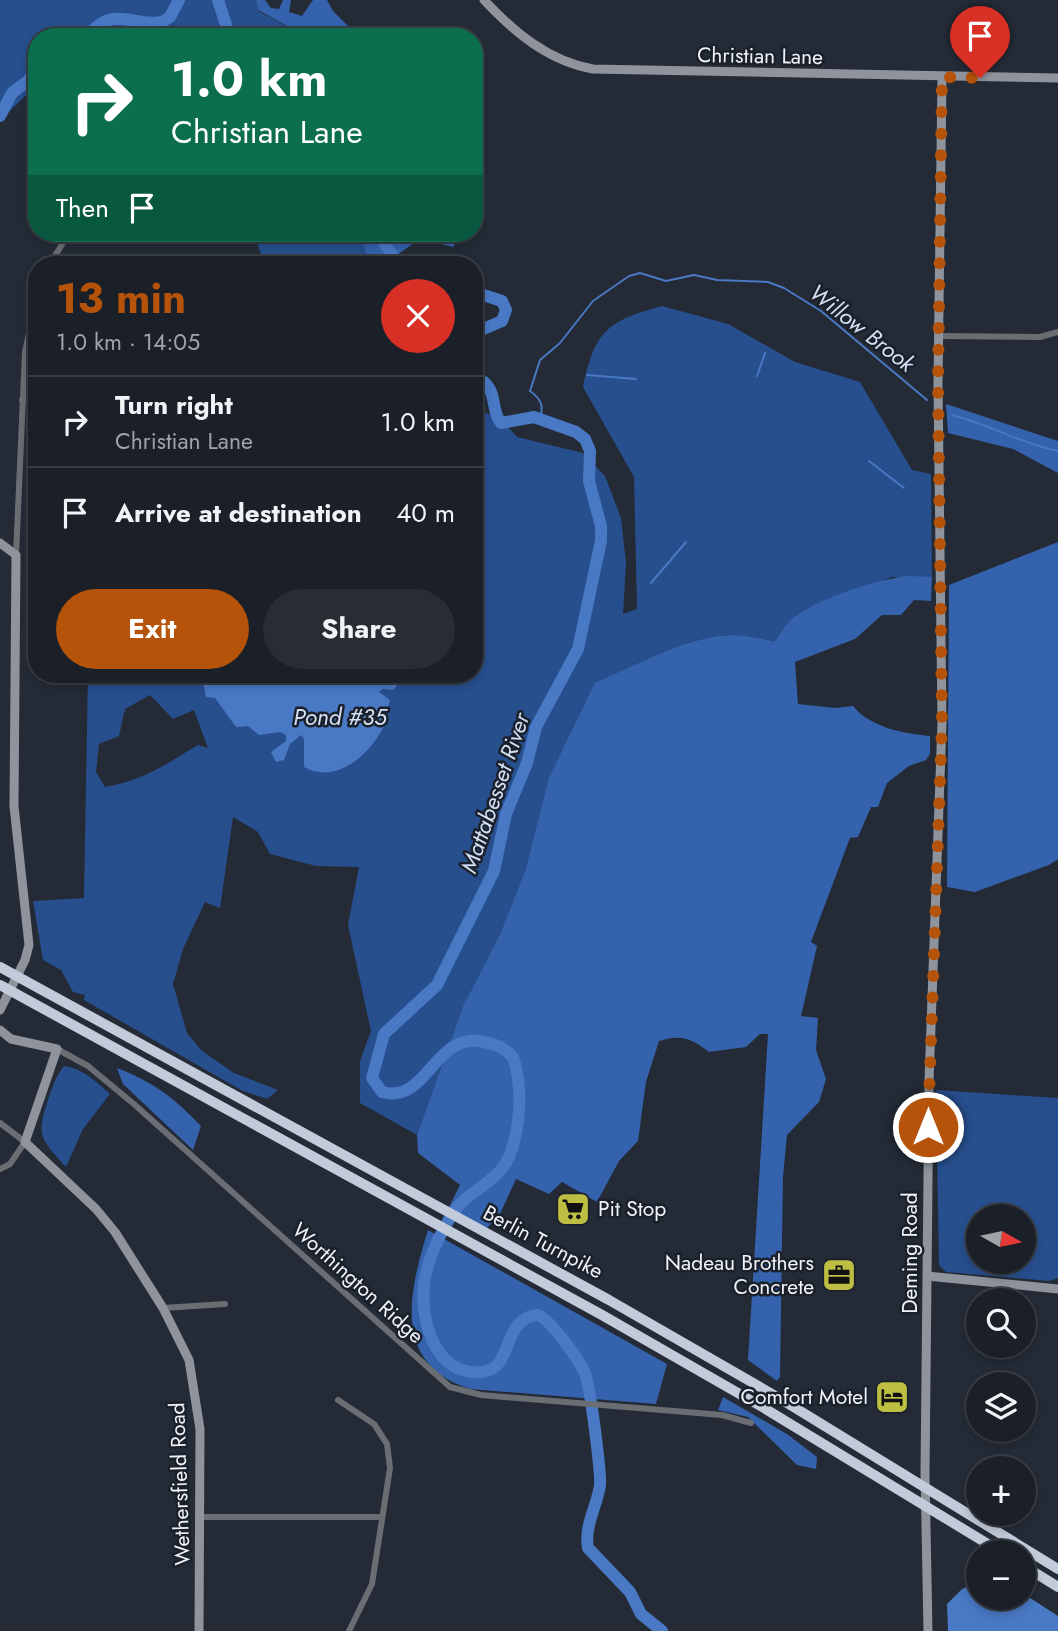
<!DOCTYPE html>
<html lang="en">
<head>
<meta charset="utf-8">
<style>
  body { margin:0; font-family:Jost,sans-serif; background:#282d34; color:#f1f3f6; height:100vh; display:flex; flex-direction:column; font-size:26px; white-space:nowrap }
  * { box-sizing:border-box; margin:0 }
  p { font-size:23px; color:#a0a3a8 }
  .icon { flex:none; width:38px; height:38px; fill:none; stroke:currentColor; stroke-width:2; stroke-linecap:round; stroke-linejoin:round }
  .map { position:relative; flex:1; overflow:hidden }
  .details { position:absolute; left:28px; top:256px; width:455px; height:427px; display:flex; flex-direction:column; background:#1b2028; border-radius:28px; box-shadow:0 4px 10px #0003,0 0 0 2px #393e45 }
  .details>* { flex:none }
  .banner { position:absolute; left:28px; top:28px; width:455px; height:214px; border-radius:28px; box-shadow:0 4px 10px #0003,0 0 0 2px #393e45; background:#0b6e4f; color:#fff; overflow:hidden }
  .needle { width:46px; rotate:99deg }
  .tools { position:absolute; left:966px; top:1204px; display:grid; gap:14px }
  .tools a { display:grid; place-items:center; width:70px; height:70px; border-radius:50%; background:#1b2028; box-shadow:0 4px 10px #0003,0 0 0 2px #393e45; font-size:35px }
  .pin { position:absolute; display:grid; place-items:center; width:60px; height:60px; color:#fff; margin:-72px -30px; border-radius:50% 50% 50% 0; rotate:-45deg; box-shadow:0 0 7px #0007 }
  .pin .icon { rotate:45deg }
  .me { position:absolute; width:77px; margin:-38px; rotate:0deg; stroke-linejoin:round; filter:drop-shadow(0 0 5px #0008) }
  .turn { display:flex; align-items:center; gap:24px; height:147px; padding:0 28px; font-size:32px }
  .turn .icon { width:91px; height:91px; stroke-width:2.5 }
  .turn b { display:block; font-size:49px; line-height:60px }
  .then { display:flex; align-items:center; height:66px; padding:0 28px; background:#0003; gap:14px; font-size:26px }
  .round { display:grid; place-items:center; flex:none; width:74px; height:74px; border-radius:37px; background:#282d34 }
  .overview { display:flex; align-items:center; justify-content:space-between; height:119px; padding:0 28px }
  h1 { font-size:42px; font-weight:700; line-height:52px; color:#b45309 }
  .cta { display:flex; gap:14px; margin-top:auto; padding:14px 28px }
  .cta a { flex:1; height:80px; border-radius:42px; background:#b45309; color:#fff; font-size:28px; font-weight:700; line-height:80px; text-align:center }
  .cta a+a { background:#282d34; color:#f1f3f6 }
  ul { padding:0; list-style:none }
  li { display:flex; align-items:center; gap:21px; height:91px; padding:0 28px; border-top:2px solid #393e45 }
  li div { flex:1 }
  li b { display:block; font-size:26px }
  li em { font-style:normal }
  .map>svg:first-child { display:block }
</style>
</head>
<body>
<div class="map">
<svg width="1058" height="1631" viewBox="0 0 1058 1631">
  <rect width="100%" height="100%" fill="#242b36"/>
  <!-- green -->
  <path fill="#274f8e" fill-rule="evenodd" d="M0 0H256L258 11 307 37H37V84L0 121Z
    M254 233H362L365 251 371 264H264Z
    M662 306 728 324 795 362 860 382 912 470 931 474 932 577H891L789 622 776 641C762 639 747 635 733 635 684 636 639 665 595 682L549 777 525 871 500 934 463 1006 417 1135 360 1103V1061L371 1031 348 925 359 867 316 866 270 854 258 832 233 817 220 908 205 902 183 949 173 984 187 1033 202 1051 234 1073 278 1090 267 1099 241 1090 84 1000 85 995 73 992 61 970 43 960 33 901 84 898 88 674H474V410L499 417 517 437 583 453 605 476 621 518 626 563 623 614 637 609 634 477 583 387C595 331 607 321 662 306ZM150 695 173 719 194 710 208 748 198 745C164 765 145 780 105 787L96 772 99 744 119 736 125 709Z
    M64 1066C84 1069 95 1081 110 1094L83 1129 66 1167C39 1137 36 1136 49 1097 53 1085 56 1076 64 1066Z
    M936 1090 1058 1098V1278L1049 1281 946 1272 939 1265ZM1024 1216V1262H978V1216Z"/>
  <!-- forest -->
  <path fill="#3462ac" d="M256 0H265L271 8 279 9 283 0H291L289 12 302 16 313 0H327L333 11 359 37H307L258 10Z
    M362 233H461L453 247 420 239 391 259 398 264H371L365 251Z
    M946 404 1058 441V473L1013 449 948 433Z
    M1058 542V859L1049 865 975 892 947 887 949 585Z
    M909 576 932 577 931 601 914 600 901 615H882L855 639 795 662 798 704 835 708 853 706C871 728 903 733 930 736V754L926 760 909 766 887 783 878 807H871L858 837 850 838 811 942 817 946 801 1016 818 1018 816 1050 826 1079 819 1102 787 1135 783 1177 780 1377 777 1381 748 1360 768 1034H760L746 1047 709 1052C692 1038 680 1034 659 1041L646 1082 638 1141 619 1161 597 1202 562 1182 549 1194 516 1179 500 1214 486 1229 449 1207 460 1185 418 1153 417 1135 463 1006 500 934 525 871 549 777 595 682C639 665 684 636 733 635 746 635 762 639 775 641 780 635 783 628 788 623 808 601 880 578 909 576Z
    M117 1068C155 1083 173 1097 201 1126L193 1150 123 1084Z
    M428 1230 667 1364 656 1404 470 1389C391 1364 409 1292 428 1230Z
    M723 1397 787 1434 817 1457 816 1469 797 1465 748 1417 718 1410Z"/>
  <!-- water -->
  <path fill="#4978c4" d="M205 674H390L399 683 393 690 382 689 379 692 390 700C387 708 387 719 384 726 370 755 336 785 304 767V739L301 735 290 744 284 760 276 762 271 752 286 741V735L280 732 259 735 248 726 236 727 215 698 206 697 202 678Z
    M978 1582V1598H1024V1594L1058 1616V1631H948L947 1604 962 1589Z"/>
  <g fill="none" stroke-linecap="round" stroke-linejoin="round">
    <!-- stream -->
    <path stroke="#4978c4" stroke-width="2" d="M587 375 636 379
      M757 376 765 353
      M952 415C988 424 1022 444 1058 451
      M540 419C544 405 541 399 530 391L540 360 560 343 593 301 629 276 640 273 666 281 694 275 717 280 768 282 784 288 821 311 927 400
      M869 461 904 488
      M651 583 686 542"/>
    <!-- river -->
    <path stroke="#4978c4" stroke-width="12" d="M218 0 230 37
      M87 37C113 3 133 28 162 22L170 17 179 0
      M0 116 12 93 29 80 37 65
      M378 233 398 264
      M474 292 502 301 506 310 502 321 474 333
      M474 382H484C497 393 491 411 501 423L534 417 576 432 585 439 590 451 589 481 601 526V541L578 649 536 727 527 763 506 814 494 871 437 985 384 1034 372 1078 382 1092C428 1105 434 1030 484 1042 496 1044 505 1048 513 1057 523 1087 521 1127 509 1157 497 1184 467 1190 453 1213 440 1233 430 1254 425 1277 418 1315 433 1377 482 1372 515 1369 501 1317 538 1315 551 1320 579 1360 585 1373 590 1385 601 1471 600 1485 597 1507 584 1525 588 1548L630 1592 641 1614 662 1631"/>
    <!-- street -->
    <path stroke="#6a6e73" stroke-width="6" d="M50 264 69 233
      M939 336 1040 337 1058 332
      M22 400H37
      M16 555 25 352 37 295
      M57 1049 88 1066 135 1105 450 1387 481 1395 722 1415 751 1423
      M0 1123 25 1142 10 1164 0 1169
      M163 1308 225 1304
      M338 1400 374 1424 387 1444 390 1468 372 1584 349 1631
      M201 1517H381"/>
    <!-- secondary -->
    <path stroke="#8e939c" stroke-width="9" d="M484 0C514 32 548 61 593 69L1058 78
      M0 543 16 555 14 806 29 945 25 960 0 1010
      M0 1030 11 1039 57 1049 25 1142 96 1209 115 1232 163 1308 189 1360 200 1429 199 1631
      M927 1276 1058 1289
      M928 1631 925 1474 929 1081 942 723 938 383 942 77"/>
    <!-- highway -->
    <path stroke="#c2cbd9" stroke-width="10" d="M0 967 609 1300 779 1398 1058 1569
      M0 985 602 1315 764 1408 1001 1552
      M1024 1566 1058 1587"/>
  </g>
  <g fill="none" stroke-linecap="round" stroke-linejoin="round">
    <!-- route -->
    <path stroke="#b45309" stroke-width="12" stroke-dasharray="0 21.6" d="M928 1127 942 723 938 383 942 77 980 78"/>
  </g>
  <!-- icons -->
  <defs>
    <g id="supermarket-square" transform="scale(1.75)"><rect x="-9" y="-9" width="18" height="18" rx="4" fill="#bebf42" stroke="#1b212b"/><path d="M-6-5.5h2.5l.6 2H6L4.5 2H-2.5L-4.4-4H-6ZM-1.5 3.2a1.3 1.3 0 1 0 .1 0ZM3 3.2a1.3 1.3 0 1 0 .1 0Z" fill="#111"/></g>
    <g id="office-square" transform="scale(1.75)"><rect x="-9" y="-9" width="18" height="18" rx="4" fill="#bebf42" stroke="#1b212b"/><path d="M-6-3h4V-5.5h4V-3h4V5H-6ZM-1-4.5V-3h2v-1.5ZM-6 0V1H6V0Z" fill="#111"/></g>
    <g id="hotel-square" transform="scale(1.75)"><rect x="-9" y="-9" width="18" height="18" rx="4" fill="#bebf42" stroke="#1b212b"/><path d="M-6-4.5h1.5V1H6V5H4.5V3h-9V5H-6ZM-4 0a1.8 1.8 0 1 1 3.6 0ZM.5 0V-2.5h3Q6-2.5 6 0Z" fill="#111"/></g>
  </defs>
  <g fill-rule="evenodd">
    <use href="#supermarket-square" x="573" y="1209"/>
    <use href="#office-square" x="839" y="1275"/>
    <use href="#hotel-square" x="892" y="1397"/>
  </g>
  <g text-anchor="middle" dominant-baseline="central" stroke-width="5" stroke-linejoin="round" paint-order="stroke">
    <!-- street labels -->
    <g font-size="21" fill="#eff3fb" stroke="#1b212b">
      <text transform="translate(760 56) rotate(1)">Christian Lane</text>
      <text transform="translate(543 1242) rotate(28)">Berlin Turnpike</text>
      <text transform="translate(910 1253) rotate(-90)">Deming Road</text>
      <text transform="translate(358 1283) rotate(42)">Worthington Ridge</text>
      <text transform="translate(180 1484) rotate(-92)">Wethersfield Road</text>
    </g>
    <!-- poi labels -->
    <g font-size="21" fill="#eff3fb" stroke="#1b212b" text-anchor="end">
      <text x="598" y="1209" text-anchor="start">Pit Stop</text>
      <text x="814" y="1263">Nadeau Brothers<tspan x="814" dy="24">Concrete</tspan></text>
      <text x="868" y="1397">Comfort Motel</text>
    </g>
    <!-- water labels -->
    <g font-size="23" font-style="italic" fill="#d2dff4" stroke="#1b212b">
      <text transform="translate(862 328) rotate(38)">Willow Brook</text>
      <text x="340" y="717">Pond #35</text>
      <text transform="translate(495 793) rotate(-71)">Mattabesset River</text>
    </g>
  </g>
</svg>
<div class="tools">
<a><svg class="needle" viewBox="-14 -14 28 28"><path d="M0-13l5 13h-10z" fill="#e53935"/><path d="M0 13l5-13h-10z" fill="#a0a3a8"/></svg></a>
<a><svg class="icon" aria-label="search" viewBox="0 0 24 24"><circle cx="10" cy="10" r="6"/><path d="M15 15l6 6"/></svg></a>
<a><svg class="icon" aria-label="layers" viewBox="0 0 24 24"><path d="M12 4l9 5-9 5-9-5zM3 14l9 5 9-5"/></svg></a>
<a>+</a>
<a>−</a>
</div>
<div class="pin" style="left:980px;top:78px;background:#d93025"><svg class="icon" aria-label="arrive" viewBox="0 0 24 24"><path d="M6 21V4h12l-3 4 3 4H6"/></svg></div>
<svg class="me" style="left:928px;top:1127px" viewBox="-20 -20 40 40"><circle r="17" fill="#b45309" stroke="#fff" stroke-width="3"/><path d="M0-11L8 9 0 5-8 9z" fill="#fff"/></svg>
<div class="banner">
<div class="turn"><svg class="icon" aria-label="right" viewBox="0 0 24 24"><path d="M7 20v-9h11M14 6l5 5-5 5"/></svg><div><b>1.0 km</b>Christian Lane</div></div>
<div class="then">Then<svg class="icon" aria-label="arrive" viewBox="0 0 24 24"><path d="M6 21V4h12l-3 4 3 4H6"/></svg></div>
</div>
<section class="details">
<div class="overview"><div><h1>13 min</h1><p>1.0 km · 14:05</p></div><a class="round" style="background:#d93025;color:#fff"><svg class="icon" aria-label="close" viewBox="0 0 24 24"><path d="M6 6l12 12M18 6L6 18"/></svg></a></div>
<ul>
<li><svg class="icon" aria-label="right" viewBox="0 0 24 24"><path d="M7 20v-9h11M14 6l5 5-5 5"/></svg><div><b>Turn right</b><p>Christian Lane</p></div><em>1.0 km</em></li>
<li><svg class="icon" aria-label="arrive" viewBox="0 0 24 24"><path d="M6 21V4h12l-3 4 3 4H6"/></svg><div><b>Arrive at destination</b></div><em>40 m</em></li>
</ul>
<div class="cta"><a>Exit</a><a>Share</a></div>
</section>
</div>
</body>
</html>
